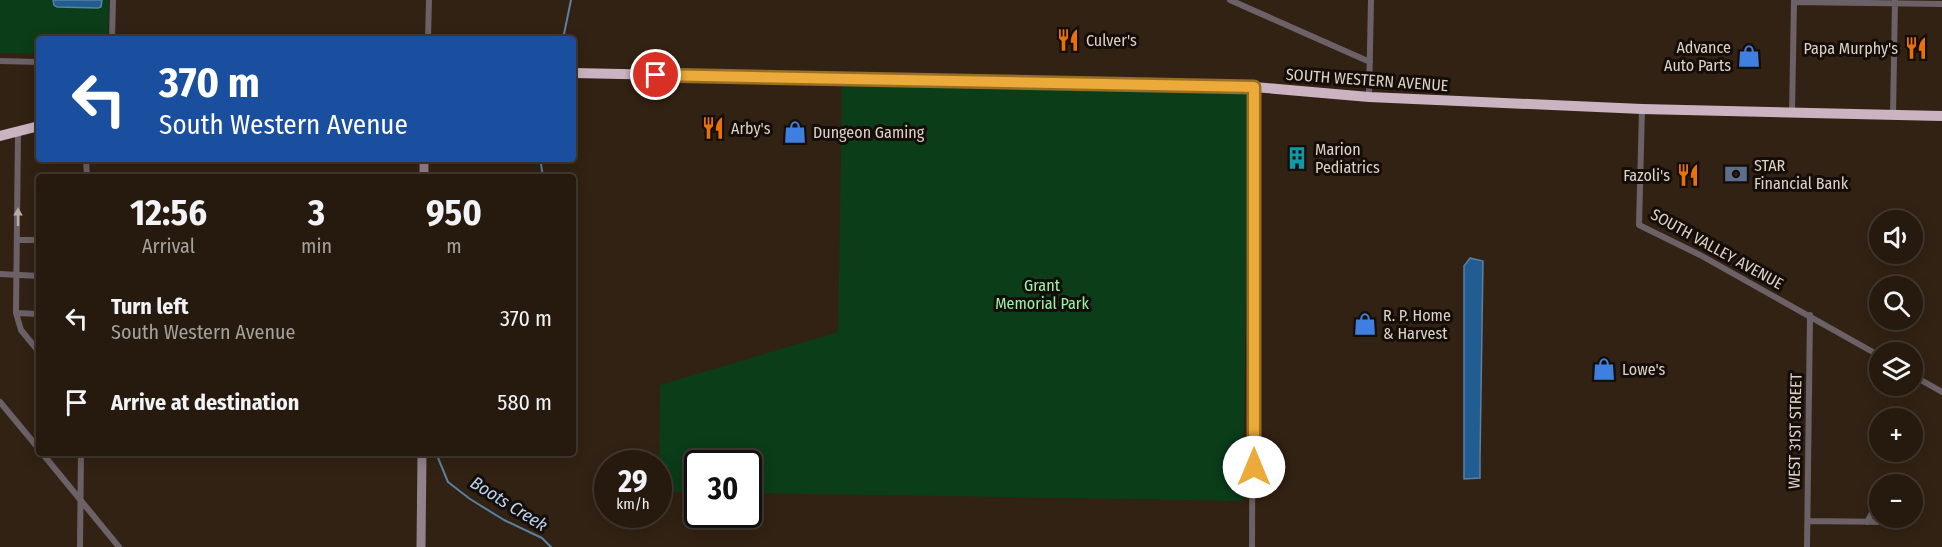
<!DOCTYPE html>
<html lang="en">
<head>
<meta charset="utf-8">
<style>
  body { margin:0; font-family:"Fira Sans Condensed",sans-serif; background:#2e2317; color:#f1f3f6; height:100vh; display:flex; flex-direction:column; font-size:22px; white-space:nowrap }
  * { box-sizing:border-box; margin:0 }
  p { font-size:20px; color:#a4a19e }
  .icon { flex:none; width:33px; height:33px; fill:none; stroke:currentColor; stroke-width:2; stroke-linecap:round; stroke-linejoin:round }
  .map { position:relative; flex:1; overflow:hidden }
  .side { position:absolute; left:36px; top:174px; width:540px; height:282px; display:flex; flex-direction:column; background:#261a0e; border-radius:6px; box-shadow:0 3px 15px #0003,0 0 0 2px #42382e }
  .side>* { flex:none }
  .banner { position:absolute; left:36px; top:36px; width:540px; height:126px; border-radius:6px; box-shadow:0 3px 15px #0003,0 0 0 2px #42382e; background:#1a4fa0; color:#fff; overflow:hidden }
  .tools { position:absolute; left:1869px; top:210px; display:grid; gap:12px }
  .tools a { display:grid; place-items:center; width:54px; height:54px; border-radius:50%; background:#261a0e; box-shadow:0 3px 15px #0003,0 0 0 2px #42382e; font-size:30px }
  .speed { position:absolute; left:594px; top:450px; display:flex; gap:12px; font-size:30px; font-weight:700; text-align:center }
  .speed>* { display:grid; place-content:center; width:78px; height:78px; border-radius:50%; background:#261a0e; box-shadow:0 3px 15px #0003,0 0 0 2px #42382e; line-height:1 }
  .speed small { font-size:15px; font-weight:400 }
  .speed .limit { border:3px solid #111; border-radius:9px; background:#fff; color:#111 }
  .pin { position:absolute; display:grid; place-items:center; width:51px; height:51px; color:#fff; margin:-26px; border:3px solid #fff; border-radius:50%; box-shadow:0 2px 6px #0007 }
  .me { position:absolute; width:66px; margin:-33px; rotate:0deg; stroke-linejoin:round; filter:drop-shadow(0 0 4px #0008) }
  .turn { display:flex; align-items:center; gap:21px; height:126px; padding:0 24px; font-size:27px }
  .turn .icon { width:78px; height:78px; stroke-width:2.5 }
  .turn b { display:block; font-size:42px; line-height:51px }
  .eta { display:flex; justify-content:space-evenly; align-items:center; height:102px; text-align:center }
  .eta b { font-size:36px; font-weight:700; line-height:42px }
  ul { padding:0; list-style:none }
  li { display:flex; align-items:center; gap:18px; height:84px; padding:0 24px }
  li div { flex:1 }
  li b { display:block; font-size:22px }
  li em { font-style:normal }
  .map>svg:first-child { display:block }
</style>
</head>
<body>
<div class="map">
<svg width="1942" height="547" viewBox="0 0 1942 547">
  <rect width="100%" height="100%" fill="#322213"/>
  <!-- green -->
  <path fill="#0b3d19" d="M0 0H109L108 39H39V54L0 53Z
    M842 86 1249 93 1243 501 749 493 748 464H698L697 492H659L660 385 838 332Z"/>
  <!-- water -->
  <path fill="#225d91" stroke="#5a80a2" stroke-width="1.5" d="M53 0H102L101 7 98 8 57 7 54 5Z
    M1470 258 1483 261 1480 458V478L1464 479V266Z"/>
  <g fill="none" stroke-linecap="round" stroke-linejoin="round">
    <!-- stream -->
    <path stroke="#5a80a2" stroke-width="2" d="M563 39 571 0
      M537 159 541 164 543 177
      M436 453 448 482 470 499 504 520 542 538 551 547"/>
    <!-- street -->
    <path stroke="#6b6167" stroke-width="6" d="M1230 0 1370 62
      M1794 2 1942 4
      M112 39 113 0
      M428 39 429 0
      M0 61 39 62
      M1369 97 1371 0
      M1642 109 1639 225 1700 255 1880 356
      M1792 113 1794 1
      M1893 115 1895 1
      M18 132 16 313 21 330 39 352
      M86 159 87 177
      M18 240H39
      M0 274 39 276
      M16 313 39 314
      M1912 375 1942 392
      M0 402 39 449
      M42 453 119 547
      M1808 521 1890 522 1893 518
      M1867 522 1875 508 1880 504
      M80 547 81 453
      M1252 547 1254 87
      M1807 547 1810 315"/>
    <!-- secondary -->
    <path stroke="#92828c" stroke-width="9" d="M424 177V159
      M421 547 422 453"/>
    <!-- highway -->
    <path stroke="#ccb3c2" stroke-width="10" d="M573 73 1254 87 1369 97 1642 109 1942 116
      M0 136 39 126"/>
  </g>
  <!-- one-way arrows -->
  <defs><path id="oneway-solid" d="M-6-.8H1V-3.2L6.5 0L1 3.2V.8H-6Z" transform="scale(1.5)"/></defs>
  <use fill="#b6aaa7" href="#oneway-solid" transform="translate(18 217) rotate(-90)"/>
  <g fill="none" stroke-linecap="round" stroke-linejoin="round">
    <!-- route casing -->
    <g stroke="#996e25" stroke-width="15">
      <path id="route" d="M656 75 1254 87V467"/>
    </g>
    <!-- route -->
    <use href="#route" stroke="#ebaa39" stroke-width="10"/>
  </g>
  <!-- icons -->
  <defs>
    <g id="restaurant-bare" transform="scale(1.8)"><path d="M-5-6h1v4h1v-4h1v4h1v-4h1v5L-1.5 .5V6h-2V.5L-5-1ZM5-6V6H3V1.5H1.5Q1.5-4 5-6Z" fill="#e8710a" stroke="#150d07" stroke-width="2.5" paint-order="stroke"/></g>
    <g id="shop-bare" transform="scale(1.8)"><path d="M-5-2.5h2.3a2.7 3.5 0 0 1 5.4 0H5L5.5 6h-11ZM-1.5-2.5h3a1.5 2.3 0 0 0-3 0Z" fill="#3f7fe0" stroke="#150d07" stroke-width="2.5" paint-order="stroke"/></g>
    <g id="building-bare" transform="scale(1.8)"><path d="M-4-6H4V6H1V3H-1V6H-4ZM-2.5-4.3h1.7v1.8h-1.7ZM.8-4.3h1.7v1.8H.8ZM-2.5-1h1.7V.8h-1.7ZM.8-1h1.7V.8H.8Z" fill="#0f9aa8" stroke="#150d07" stroke-width="2.5" paint-order="stroke"/></g>
    <g id="bank-bare" transform="scale(1.8)"><path d="M-6-4H6V4H-6ZM0-2.3a2.3 2.3 0 1 0 0 4.6a2.3 2.3 0 1 0 0-4.6Z" fill="#5c6f8a" stroke="#150d07" stroke-width="2.5" paint-order="stroke"/></g>
  </defs>
  <g fill-rule="evenodd">
    <use href="#restaurant-bare" x="1068" y="40"/>
    <use href="#restaurant-bare" x="1916" y="48"/>
    <use href="#shop-bare" x="1749" y="56"/>
    <use href="#restaurant-bare" x="713" y="128"/>
    <use href="#shop-bare" x="795" y="132"/>
    <use href="#building-bare" x="1297" y="158"/>
    <use href="#bank-bare" x="1736" y="174"/>
    <use href="#restaurant-bare" x="1688" y="175"/>
    <use href="#shop-bare" x="1365" y="324"/>
    <use href="#shop-bare" x="1604" y="369"/>
  </g>
  <g text-anchor="middle" dominant-baseline="central" stroke-width="6" stroke-linejoin="round" paint-order="stroke">
    <!-- poi labels -->
    <g font-size="16" fill="#ded2c9" stroke="#150d07" text-anchor="start">
      <text x="1086" y="40">Culver's</text>
      <text x="1731" y="47" text-anchor="end">Advance<tspan x="1731" dy="18">Auto Parts</tspan></text>
      <text x="1898" y="48" text-anchor="end">Papa Murphy's</text>
      <text x="731" y="128">Arby's</text>
      <text x="813" y="132">Dungeon Gaming</text>
      <text x="1315" y="149">Marion<tspan x="1315" dy="18">Pediatrics</tspan></text>
      <text x="1754" y="165">STAR<tspan x="1754" dy="18">Financial Bank</tspan></text>
      <text x="1670" y="175" text-anchor="end">Fazoli's</text>
      <text x="1383" y="315">R. P. Home<tspan x="1383" dy="18">&amp; Harvest</tspan></text>
      <text x="1622" y="369">Lowe's</text>
    </g>
    <!-- street labels -->
    <g font-size="16" fill="#ded2c9" stroke="#150d07">
      <text transform="translate(1367 80) rotate(4)">SOUTH WESTERN AVENUE</text>
      <text transform="translate(1717 249) rotate(29)">SOUTH VALLEY AVENUE</text>
      <text transform="translate(1795 431) rotate(-89)">WEST 31ST STREET</text>
    </g>
    <!-- park labels -->
    <g font-size="16" fill="#99f3a8" stroke="#150d07">
      <text x="1042" y="285">Grant<tspan x="1042" dy="18">Memorial Park</tspan></text>
    </g>
    <!-- water labels -->
    <g font-size="18" font-style="italic" fill="#b7d5f4" stroke="#150d07">
      <text transform="translate(509 504) rotate(32)">Boots Creek</text>
    </g>
  </g>
</svg>
<div class="tools">
<a><svg class="icon" aria-label="sound" viewBox="0 0 24 24"><path d="M4 9h4l5-4v14l-5-4H4zM17 9q2 3 0 6"/></svg></a>
<a><svg class="icon" aria-label="search" viewBox="0 0 24 24"><circle cx="10" cy="10" r="6"/><path d="M15 15l6 6"/></svg></a>
<a><svg class="icon" aria-label="layers" viewBox="0 0 24 24"><path d="M12 4l9 5-9 5-9-5zM3 14l9 5 9-5"/></svg></a>
<a>+</a>
<a>−</a>
</div>
<div class="speed"><div>29<small>km/h</small></div><div class="limit">30</div></div>
<div class="pin" style="left:656px;top:75px;background:#d93025"><svg class="icon" aria-label="arrive" viewBox="0 0 24 24"><path d="M6 21V4h12l-3 4 3 4H6"/></svg></div>
<svg class="me" style="left:1254px;top:467px" viewBox="-20 -20 40 40"><circle r="19" fill="#fff"/><path d="M0-13L10 11 0 6-10 11z" fill="#ebaa39"/></svg>
<div class="banner">
<div class="turn"><svg class="icon" aria-label="left" viewBox="0 0 24 24"><path d="M17 20v-9H6M10 6l-5 5 5 5"/></svg><div><b>370 m</b>South Western Avenue</div></div>
</div>
<section class="side">
<div class="eta">
<div><b>12:56</b><p>Arrival</p></div>
<div><b>3</b><p>min</p></div>
<div><b>950</b><p>m</p></div>
</div>
<ul>
<li><svg class="icon" aria-label="left" viewBox="0 0 24 24"><path d="M17 20v-9H6M10 6l-5 5 5 5"/></svg><div><b>Turn left</b><p>South Western Avenue</p></div><em>370 m</em></li>
<li><svg class="icon" aria-label="arrive" viewBox="0 0 24 24"><path d="M6 21V4h12l-3 4 3 4H6"/></svg><div><b>Arrive at destination</b></div><em>580 m</em></li>
</ul>
</section>
</div>
</body>
</html>
